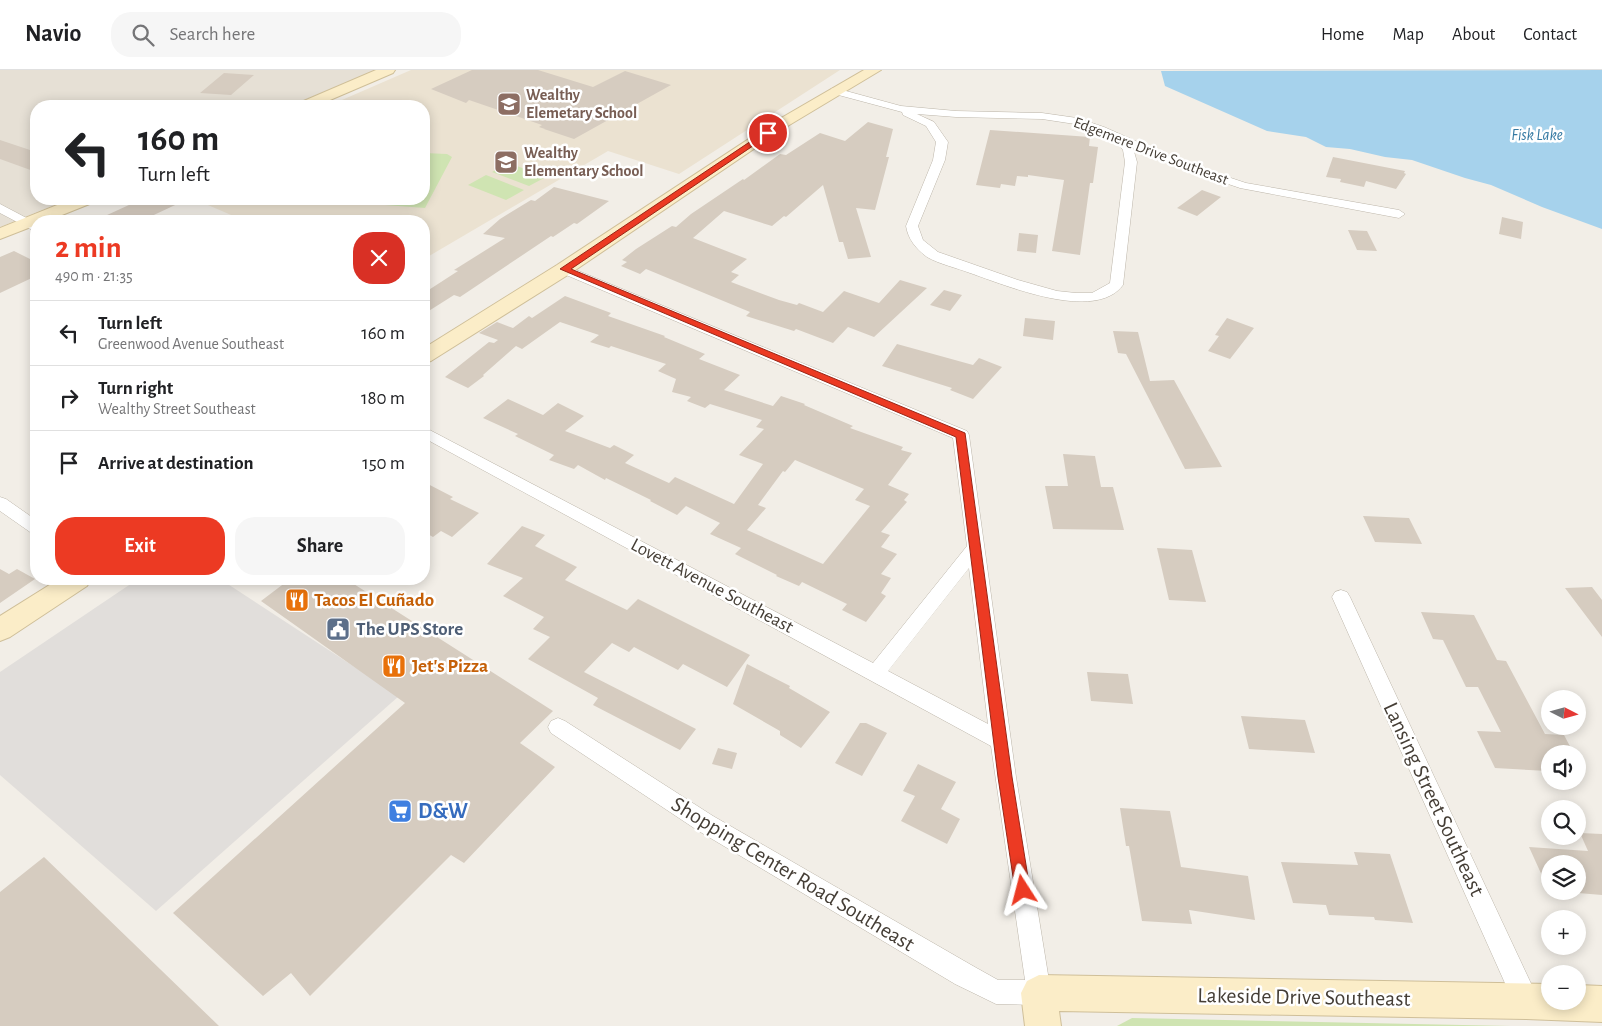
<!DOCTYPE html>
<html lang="en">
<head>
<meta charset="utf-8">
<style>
  body { margin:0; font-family:"Alegreya Sans",sans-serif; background:#f6f6f6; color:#202124; height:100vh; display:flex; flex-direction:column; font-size:19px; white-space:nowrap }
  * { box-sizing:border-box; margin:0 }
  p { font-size:16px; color:#757577 }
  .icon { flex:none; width:28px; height:28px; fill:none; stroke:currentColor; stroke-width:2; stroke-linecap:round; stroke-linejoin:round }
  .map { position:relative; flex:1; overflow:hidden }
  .sheet { position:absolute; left:30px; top:145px; width:400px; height:370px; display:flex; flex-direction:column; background:#fff; border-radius:20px; box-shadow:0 2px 12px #0003 }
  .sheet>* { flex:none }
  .hud { position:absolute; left:30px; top:30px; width:400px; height:105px; border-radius:20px; box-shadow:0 2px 12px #0003; background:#fff; color:#202124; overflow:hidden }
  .needle { width:32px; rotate:96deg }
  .controls { position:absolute; left:1541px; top:620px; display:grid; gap:10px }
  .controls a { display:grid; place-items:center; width:45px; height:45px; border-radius:50%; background:#fff; box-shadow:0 2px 12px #0003; font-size:25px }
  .pin { position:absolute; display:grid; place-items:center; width:42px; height:42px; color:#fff; margin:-21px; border:2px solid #fff; border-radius:50%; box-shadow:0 1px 5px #0007 }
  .me { position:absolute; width:55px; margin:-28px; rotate:351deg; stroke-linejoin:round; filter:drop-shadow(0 0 4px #0008) }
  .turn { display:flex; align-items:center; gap:18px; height:105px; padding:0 25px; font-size:22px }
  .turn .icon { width:65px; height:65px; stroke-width:2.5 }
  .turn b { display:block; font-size:35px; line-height:42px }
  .round { display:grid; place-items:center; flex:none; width:52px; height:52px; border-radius:20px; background:#f6f6f6 }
  .summary { display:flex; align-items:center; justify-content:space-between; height:85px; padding:0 25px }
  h1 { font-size:30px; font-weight:700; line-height:38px; color:#ec3a23 }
  .action { display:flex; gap:10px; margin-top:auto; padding:10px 25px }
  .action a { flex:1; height:58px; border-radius:20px; background:#ec3a23; color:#fff; font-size:20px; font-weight:700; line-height:58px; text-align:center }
  .action a+a { background:#f6f6f6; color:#202124 }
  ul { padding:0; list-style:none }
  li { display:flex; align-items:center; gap:15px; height:65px; padding:0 25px; border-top:1px solid #e0e0e0 }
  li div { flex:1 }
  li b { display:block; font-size:19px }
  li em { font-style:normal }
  header { display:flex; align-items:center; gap:30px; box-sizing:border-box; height:70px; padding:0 25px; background:#fff; border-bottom:1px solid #e0e0e0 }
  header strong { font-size:24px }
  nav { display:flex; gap:28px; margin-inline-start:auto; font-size:18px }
  .search { width:350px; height:45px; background:#f6f6f6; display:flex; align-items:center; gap:12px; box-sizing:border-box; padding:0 18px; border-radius:20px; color:#757577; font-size:19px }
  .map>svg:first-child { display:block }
</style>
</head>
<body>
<header>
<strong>Navio</strong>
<div class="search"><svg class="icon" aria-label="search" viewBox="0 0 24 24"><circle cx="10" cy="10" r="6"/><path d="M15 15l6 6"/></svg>Search here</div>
<nav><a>Home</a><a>Map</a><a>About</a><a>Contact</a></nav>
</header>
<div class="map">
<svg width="1602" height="956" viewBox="0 0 1602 956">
  <rect width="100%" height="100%" fill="#f2eee7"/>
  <!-- residential -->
  <path fill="#e6e0d5" d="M0 0H376L290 36H36V129H69L0 157Z"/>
  <!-- education -->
  <path fill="#ebe2d1" d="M411 0H840L679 104 608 81 424 189V151H245L194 129H424V36H328Z"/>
  <!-- green -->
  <path fill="#cfe4b2" d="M424 83 447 84 452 87 425 138 385 135 365 129H424Z
    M509 93 546 107 529 116 492 102Z
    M486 105 524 120 506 130 468 115Z
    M1132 948 1511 956H1117Z"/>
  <!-- parking -->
  <path fill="#e1dedb" d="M138 509H220L399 626 156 841 0 705V602Z"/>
  <!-- water -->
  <path fill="#a6d2ec" d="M1602 0V159L1542 137 1491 115 1465 108 1412 90 1385 87 1350 79 1326 77 1306 67 1267 61 1165 16 1161 1Z"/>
  <!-- building -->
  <path fill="#d6ccc0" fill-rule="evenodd" d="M472 0H538L593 17 625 1 671 15 574 69 544 59H545L539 57 542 55 469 30 466 33 431 19Z
    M224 3 254 5 231 25 200 23Z
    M868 52 893 59 886 87H889L875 140 856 138 871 187 848 189 843 172H839L823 115 786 147 784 146 772 156 724 141 693 168 747 189 731 202 739 205 731 212 779 230 797 235 799 233 823 242 844 221 879 233 900 210 927 218 874 267 848 257 833 273 796 259 794 261 746 246 750 242 646 199 640 204 621 196 627 192 622 190 636 179 672 156 676 157 691 144 743 109 744 110 780 84 786 85 820 63 845 71Z
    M990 60 1090 67 1089 76 1098 77 1093 113H1090L1080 185 1052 181 1064 110 1028 105V107L1017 106 1015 116 1001 114 1000 118 976 115Z
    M0 70 36 82V102L0 89Z
    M1333 87 1405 101 1404 103 1406 104 1396 119 1366 111 1364 117 1340 112 1341 109 1326 107Z
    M554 117 609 131 577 154 574 153 553 167 551 166 460 227 454 225 424 244V223L458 201 454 200 505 168 483 164 500 149 531 130 535 131Z
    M1202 120 1221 127 1197 146 1177 138Z
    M142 129H188L141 151H94Z
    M1502 147 1523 152 1521 169 1499 164Z
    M1348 160 1367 161 1377 181 1357 180Z
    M1019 163 1038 165 1036 183 1017 181Z
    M14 181 36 192V206L0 223V187Z
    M944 220 962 225 950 241 930 235Z
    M565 226 611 243 608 246 665 266 664 267 705 284 699 289 740 305 724 320 773 336 781 326 805 334 804 335 853 356 850 358 903 377 901 380 912 383 888 415 909 424 904 430 907 432 881 462 890 465 881 477 897 484 881 504 891 508 881 523 886 526 866 552 842 540 847 534 802 512 799 516 776 506 777 505 735 484 741 478 710 464 720 453 686 436 677 445 650 431 651 430 606 408 605 410 578 395 574 399 549 390 554 385 515 366 518 364 483 348 508 329 543 345 558 333 584 346 565 361 610 378 614 375 634 385 625 393 669 413 675 407 734 434 763 394 739 385 764 359 756 357 762 350 710 334 705 338 687 331 691 327 672 322 676 309 658 301 666 294 611 276 609 278 590 272 599 265 560 252 522 279 516 276 483 305 484 306 468 318 445 307 489 272 494 273 498 270 479 263 497 252 513 258 529 246 532 248ZM795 390 864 419 855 430 870 436 823 494 747 460 766 438 758 435 783 401 785 402Z
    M1025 248 1055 251 1053 270 1023 266Z
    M1227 248 1254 258 1230 289 1208 281 1219 266 1215 265Z
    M1113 261 1138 262 1150 311 1174 310 1222 397 1185 399 1126 284 1118 283Z
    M897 274 973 295 979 288 1002 297 973 329 950 320 952 318 882 296Z
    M1063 384 1095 386 1101 417H1113L1124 460 1053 459 1045 416H1068Z
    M424 412 453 427 450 429 479 443 452 467 441 461 433 467 424 462Z
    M1363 446 1409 448 1422 474 1375 472Z
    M522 456 545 465 535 476 577 497 565 510 627 540 638 529 750 585 727 617 683 594 678 600 634 577 629 582 612 573 584 602 696 659 680 680 593 635 598 628 528 589 550 567 533 559 544 547 503 526 523 508 487 494Z
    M1157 478 1192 480 1206 532 1169 530Z
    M0 499 9 504 17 499 35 509 0 533Z
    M290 509H346L553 641 520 673 555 697 464 793 451 785 310 926 291 903 263 926 173 843 405 633 261 531Z
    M1592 517 1602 530V567L1565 518Z
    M1421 542 1474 545 1497 590 1506 591 1545 664 1564 665 1574 684H1550V692H1543L1548 701 1495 698 1477 661 1501 662 1478 617H1466L1443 570 1433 569Z
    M747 594 790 616 789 618 830 642 801 678 780 665V661L733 634Z
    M1087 602 1128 604 1133 634 1091 631Z
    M1241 646 1305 650 1315 683 1249 679Z
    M860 653H866L887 663 862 706 835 693Z
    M718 678 737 683 732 699 712 694Z
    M918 694 956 712 941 739 960 749 947 774 901 751 915 726 903 721Z
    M1120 738 1170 741 1181 797 1248 806 1255 850 1189 840 1192 854 1142 851 1129 776H1126Z
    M1580 763 1602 764V825L1554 821H1578V794H1550L1549 821 1529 777 1588 781Z
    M1354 782 1390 784 1413 853 1375 850 1374 847 1329 845 1326 835 1293 833 1281 792 1358 795Z
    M44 787 219 956H0V822Z"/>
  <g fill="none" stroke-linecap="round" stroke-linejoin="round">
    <!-- street casing -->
    <g stroke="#bdb6aa" stroke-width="1">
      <path id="street" d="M835 18 901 36 956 41 1042 43 1077 48 1104 57 1183 92 1246 113 1399 140 1405 144 1399 148 1240 118 1175 96 1133 78 1137 92 1123 215C1095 253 1005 215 970 203 957 198 939 194 927 187 916 179 908 169 906 156L933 90 936 72 926 56 903 45 902 42 831 23V19ZM917 44 956 47 1042 49 1075 54 1116 70 1123 80 1125 92 1110 213 1092 223H1076L1057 221 1018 210 938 182 923 170 918 156 945 90 948 72 934 52Z
        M0 134 36 153V162L0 143Z
        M564 195 967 361 969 365 1016 707 1051 923 1048 932 1039 935 996 934 955 914 697 760 551 663 548 657 551 651 558 648 565 651 713 746 973 896 998 910H1025L991 676 424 368V357L873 593 967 476 953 368 559 202 557 199ZM969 498 988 654 888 601Z
        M0 427 6 429 36 450V464L30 462 0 441Z
        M1341 520 1347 522 1350 527 1535 922 1538 931 1535 940 1526 943 1517 940 1332 527 1335 522Z"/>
    </g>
    <!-- secondary casing -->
    <g stroke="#cfbf99" stroke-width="2">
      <path id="secondary" d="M376 0H395L393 3 316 36H297L299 33Z
        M864 0H881L786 57 571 203 431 291 424 293V278L557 195 776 51Z
        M72 129H95L92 133 47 151H36V155L0 169V158Z
        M59 509H91L87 516 10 567 0 571V546Z
        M1039 905 1550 914V931H1578V915L1602 916V952L1526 949 1059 941 1061 956H1025L1021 923 1027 911Z"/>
    </g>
    <!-- street -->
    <use href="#street" fill="#fff" fill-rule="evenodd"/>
    <!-- secondary -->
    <use href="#secondary" fill="#fbedc8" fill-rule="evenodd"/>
  </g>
  <!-- route -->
  <path fill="#ec3a23" stroke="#992617" d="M766 61 772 63 571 199 965 363 1012 707 1030 820 1028 825 1023 827 1017 825 1015 820 998 707 956 367 560 199Z"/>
  <!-- icons -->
  <defs>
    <g id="school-square" transform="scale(1.25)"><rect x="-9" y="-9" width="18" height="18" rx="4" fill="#8d6e63" stroke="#fff"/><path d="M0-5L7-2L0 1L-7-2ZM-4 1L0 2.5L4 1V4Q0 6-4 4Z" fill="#fff"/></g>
    <g id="restaurant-square" transform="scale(1.25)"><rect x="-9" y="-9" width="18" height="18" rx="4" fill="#e8710a" stroke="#fff"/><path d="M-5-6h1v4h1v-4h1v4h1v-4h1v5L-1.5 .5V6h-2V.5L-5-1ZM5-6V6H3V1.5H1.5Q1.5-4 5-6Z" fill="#fff"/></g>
    <g id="civic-square" transform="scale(1.25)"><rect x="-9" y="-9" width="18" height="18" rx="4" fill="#5c6f8a" stroke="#fff"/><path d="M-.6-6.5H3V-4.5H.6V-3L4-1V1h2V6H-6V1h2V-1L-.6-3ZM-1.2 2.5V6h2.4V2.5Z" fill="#fff"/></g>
    <g id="supermarket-square" transform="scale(1.25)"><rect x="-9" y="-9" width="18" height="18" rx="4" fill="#3f7fe0" stroke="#fff"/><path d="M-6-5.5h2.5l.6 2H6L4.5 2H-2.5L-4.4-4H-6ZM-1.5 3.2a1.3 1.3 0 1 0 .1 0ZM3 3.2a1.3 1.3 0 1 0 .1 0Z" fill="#fff"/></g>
  </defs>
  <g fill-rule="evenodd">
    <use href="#school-square" x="509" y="34"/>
    <use href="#school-square" x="506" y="92"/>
    <use href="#restaurant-square" x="297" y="530"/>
    <use href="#civic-square" x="338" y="559"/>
    <use href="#restaurant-square" x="394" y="596"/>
    <use href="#supermarket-square" x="400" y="741"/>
  </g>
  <g text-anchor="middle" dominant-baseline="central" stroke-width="5" stroke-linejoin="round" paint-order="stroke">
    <!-- far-education labels -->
    <g font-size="16" font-weight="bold" fill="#785e54" stroke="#fff" text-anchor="start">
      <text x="526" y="25">Wealthy<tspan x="526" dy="18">Elemetary School</tspan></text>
      <text x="524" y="83">Wealthy<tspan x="524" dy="18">Elementary School</tspan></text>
    </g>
    <!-- far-water labels -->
    <g font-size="16" font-style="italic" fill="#3479a2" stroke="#fff">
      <text x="1537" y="65">Fisk Lake</text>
    </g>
    <!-- far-street labels -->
    <g font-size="16" fill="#453e36" stroke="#fff">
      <text transform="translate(1151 81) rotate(21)">Edgemere Drive Southeast</text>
    </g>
    <!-- street labels -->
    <g font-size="19" fill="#453e36" stroke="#fff">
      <text transform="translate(712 516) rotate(28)">Lovett Avenue Southeast</text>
    </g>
    <!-- food labels -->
    <g font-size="19" font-weight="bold" fill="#c56008" stroke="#fff" text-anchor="start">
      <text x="314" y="530">Tacos El Cuñado</text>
      <text x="412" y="596">Jet's Pizza</text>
    </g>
    <!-- service labels -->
    <g font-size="19" font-weight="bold" fill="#4e5e75" stroke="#fff" text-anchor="start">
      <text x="356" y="559">The UPS Store</text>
    </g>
    <!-- near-street labels -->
    <g font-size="22" fill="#453e36" stroke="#fff">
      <text transform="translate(1434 729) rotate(65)">Lansing Street Southeast</text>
      <text transform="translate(793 804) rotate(31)">Shopping Center Road Southeast</text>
      <text transform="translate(1304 927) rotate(1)">Lakeside Drive Southeast</text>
    </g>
    <!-- near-shop labels -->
    <g font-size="22" font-weight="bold" fill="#366cbe" stroke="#fff" text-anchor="start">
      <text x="418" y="741">D&amp;W</text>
    </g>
  </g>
</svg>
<div class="controls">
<a><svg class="needle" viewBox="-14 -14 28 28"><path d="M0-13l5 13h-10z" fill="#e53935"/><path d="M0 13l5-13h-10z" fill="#757577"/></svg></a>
<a><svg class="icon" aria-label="sound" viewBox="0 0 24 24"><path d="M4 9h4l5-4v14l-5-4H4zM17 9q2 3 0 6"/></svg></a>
<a><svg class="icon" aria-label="search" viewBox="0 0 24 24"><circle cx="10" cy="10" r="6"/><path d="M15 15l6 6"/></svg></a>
<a><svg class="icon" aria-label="layers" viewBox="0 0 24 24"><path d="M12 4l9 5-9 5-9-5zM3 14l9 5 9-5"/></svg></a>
<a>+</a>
<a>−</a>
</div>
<div class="pin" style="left:768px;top:63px;background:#d93025"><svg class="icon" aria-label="arrive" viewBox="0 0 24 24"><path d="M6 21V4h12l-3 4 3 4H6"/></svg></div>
<svg class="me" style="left:1023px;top:820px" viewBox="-20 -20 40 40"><path d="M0-17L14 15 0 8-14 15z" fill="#ec3a23" stroke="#fff" stroke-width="4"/></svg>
<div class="hud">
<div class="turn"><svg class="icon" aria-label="left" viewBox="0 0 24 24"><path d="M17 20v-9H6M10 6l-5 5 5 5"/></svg><div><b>160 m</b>Turn left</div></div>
</div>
<section class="sheet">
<div class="summary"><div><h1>2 min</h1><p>490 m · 21:35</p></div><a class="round" style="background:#d93025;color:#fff"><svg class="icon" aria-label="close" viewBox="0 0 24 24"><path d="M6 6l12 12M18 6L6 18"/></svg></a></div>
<ul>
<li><svg class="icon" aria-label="left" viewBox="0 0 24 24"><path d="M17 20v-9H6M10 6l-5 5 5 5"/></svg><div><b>Turn left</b><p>Greenwood Avenue Southeast</p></div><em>160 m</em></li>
<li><svg class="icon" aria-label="right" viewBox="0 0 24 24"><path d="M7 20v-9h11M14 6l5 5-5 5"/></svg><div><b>Turn right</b><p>Wealthy Street Southeast</p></div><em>180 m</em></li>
<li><svg class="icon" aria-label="arrive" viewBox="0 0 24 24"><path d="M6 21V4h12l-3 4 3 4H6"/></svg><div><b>Arrive at destination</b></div><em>150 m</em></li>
</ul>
<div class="action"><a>Exit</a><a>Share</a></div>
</section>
</div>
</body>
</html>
